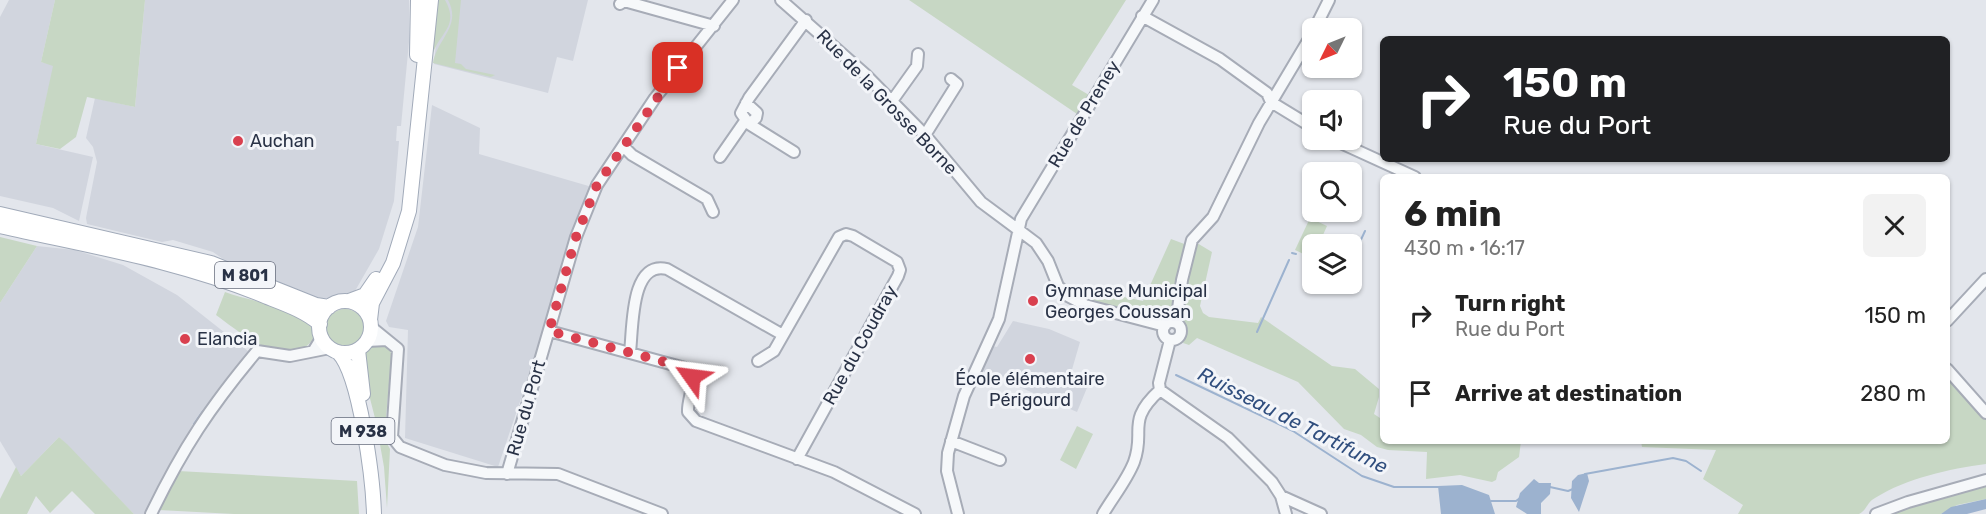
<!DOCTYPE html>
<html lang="en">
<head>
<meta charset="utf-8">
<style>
  body { margin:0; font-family:Rubik,sans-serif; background:#f2f2f2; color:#222; height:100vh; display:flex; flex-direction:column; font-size:22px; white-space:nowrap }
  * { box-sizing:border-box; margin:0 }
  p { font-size:20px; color:#767676 }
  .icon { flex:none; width:33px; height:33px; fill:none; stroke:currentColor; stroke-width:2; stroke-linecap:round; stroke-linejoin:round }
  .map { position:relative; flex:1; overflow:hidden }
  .side { position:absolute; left:1380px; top:174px; width:570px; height:270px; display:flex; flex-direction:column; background:#fff; border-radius:9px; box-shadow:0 2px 4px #0004 }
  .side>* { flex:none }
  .guide { position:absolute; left:1380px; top:36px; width:570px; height:126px; border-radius:9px; box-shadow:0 2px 4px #0004; background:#202124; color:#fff; overflow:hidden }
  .needle { width:39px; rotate:227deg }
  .fabs { position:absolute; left:1302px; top:18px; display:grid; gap:12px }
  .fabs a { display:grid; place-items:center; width:60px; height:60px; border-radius:9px; background:#fff; box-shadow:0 2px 4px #0004; font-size:30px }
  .pin { position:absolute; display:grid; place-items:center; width:51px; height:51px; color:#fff; margin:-26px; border-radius:12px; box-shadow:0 3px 9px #0006 }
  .me { position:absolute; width:66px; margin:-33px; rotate:301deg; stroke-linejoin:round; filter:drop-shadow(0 0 4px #0008) }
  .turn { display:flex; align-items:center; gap:21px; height:126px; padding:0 24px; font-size:27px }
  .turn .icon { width:78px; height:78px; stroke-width:2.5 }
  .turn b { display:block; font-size:42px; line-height:51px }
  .round { display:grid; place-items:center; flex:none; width:63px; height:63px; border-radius:9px; background:#f2f2f2 }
  .summary { display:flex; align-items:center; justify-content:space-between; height:102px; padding:0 24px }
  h1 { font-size:36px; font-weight:700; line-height:45px }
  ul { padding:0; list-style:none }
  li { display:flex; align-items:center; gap:18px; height:78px; padding:0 24px }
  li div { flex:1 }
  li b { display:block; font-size:22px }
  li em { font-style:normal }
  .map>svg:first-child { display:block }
</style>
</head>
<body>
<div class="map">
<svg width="1986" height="514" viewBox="0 0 1986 514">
  <rect width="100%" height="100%" fill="#e3e6ec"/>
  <!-- built -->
  <path fill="#d1d5de" d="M9 0H55L41 62 54 65 36 144 93 157 79 221 53 208 0 196V17Z
    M145 0H409V42L401 126H397L396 141H399L394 201 379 249 355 291 329 298H316L223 259 213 252 173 240 162 242 87 224 86 218 97 162 93 147 86 138 95 98 135 107Z
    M440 0H588L573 61 557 57 548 93 434 64Z
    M432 105 480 128 479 154 592 187 498 467 405 438 408 330 389 327 386 321 418 227Z
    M37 246 75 250 123 265 177 295 248 351 245 359 193 424 146 514H134L59 437 21 476 0 441V303Z
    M1013 321 1049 329 1080 342 1071 373 1089 383 1077 412 980 370 992 346 997 347Z"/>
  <!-- green -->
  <path fill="#c7d7c4" d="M55 0H145L135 107 87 97 76 137 60 149 36 144 53 66 41 62Z
    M434 0H445C460 27 439 32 432 56Z
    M448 0H461L455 63 461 64 466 69 495 75 491 77 433 63C437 39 462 26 448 0Z
    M909 0H1126L1072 85 1089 95 1077 114Z
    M1310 218 1327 226 1319 244H1312V258L1295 250Z
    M0 237 37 246 0 303Z
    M1171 239 1187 245 1192 240 1212 252 1200 306 1203 313 1209 317 1258 323 1261 317 1332 366 1355 369 1379 389V397L1374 414 1383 420V441H1521L1519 457 1498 472 1496 480 1492 482 1460 475 1426 479 1427 452 1388 450 1377 447 1361 435 1344 429 1298 382 1197 338 1189 345 1183 343 1188 331 1183 318 1177 314 1161 318 1146 317 1083 297 1086 289 1143 301Z
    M225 292C249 301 285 305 307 322 312 326 313 332 313 339 289 374 238 331 216 315Z
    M326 328a19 19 0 1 1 38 0a19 19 0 1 1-38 0Z
    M384 343 392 354 384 438 390 449 387 508 384 467 376 422 363 371 366 348 371 345Z
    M1947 375 1986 417V464C1949 469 1907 478 1875 498 1867 502 1867 510 1859 514H1738L1743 505 1703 479 1716 450 1642 447 1641 441H1947Z
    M1077 426 1093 434 1076 469 1060 460Z
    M59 437 68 445 134 514H95L72 491 50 513 36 496 27 514H0V499L16 467 21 476Z
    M178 471 357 481 359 514H234L159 510Z
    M1986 484V499L1957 505 1941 514H1885Z"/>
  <!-- water -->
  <path fill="#9cb2cf" d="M1587 473 1589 481 1579 512 1571 498 1572 481 1578 475Z
    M1534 479 1539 483H1551L1550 494 1541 503V514H1527L1516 507 1520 493Z
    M1462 485 1489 495 1495 514H1441L1438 486Z
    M1986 499V509L1967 514H1941L1951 507Z"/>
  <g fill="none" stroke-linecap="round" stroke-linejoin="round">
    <!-- stream -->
    <path stroke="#9cb2cf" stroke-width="2" d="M1225 180 1253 124
      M1208 215 1221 188
      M1292 253 1296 254
      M1304 257 1312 259
      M1352 259 1365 231
      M1257 332 1289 260
      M1176 375 1293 431 1362 476 1394 487H1441
      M194 424 203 411
      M1645 442V441
      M1585 474 1673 458 1686 461 1701 471
      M1550 487 1568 491 1573 489
      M1491 501H1516L1520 498"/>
    <!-- minor casing -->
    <g stroke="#a7acb7" stroke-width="14">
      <path id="minor" d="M781 0 865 74 925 135 981 202 1036 243 1048 261 1058 286 1068 296 1085 305 1165 326
        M620 4 624 1 714 26
        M1142 16 1220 59 1267 93 1271 102 1312 127
        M1315 28 1329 0
        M892 101 917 66 918 54
        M746 103 757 113 756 118 749 124
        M925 135 957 84 951 79
        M1334 140 1415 177
        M623 146 632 155 707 199 713 212
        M794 152 749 124 741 113 749 98 806 20
        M720 157 745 121
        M1947 321 1986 279
        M1163 331a9 9 0 1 1 18 0a9 9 0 1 1-18 0Z
        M1176 323 1182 280 1192 240 1213 217 1259 123 1312 34
        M371 327 398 349 392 437 400 447 445 465 486 473 558 474 662 514
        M549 331 685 368C700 378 687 397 688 412L696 421 834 472 915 514
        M1170 340 1159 383 1160 390 1228 438 1272 482 1281 496 1321 514
        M367 341 387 340
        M314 350 322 337
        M630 352C633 329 630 260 667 269L783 335
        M758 361 774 351 839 237 846 234 853 236 897 262 900 270 898 276 797 459
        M1947 369 1986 413
        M951 441 1000 460
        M507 474 576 237 597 185 655 98 733 0
        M1281 496 1286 514
        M151 514C183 448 210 407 257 351L290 356 330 348
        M958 514 947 471 948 453 964 396 999 319 1021 219 1153 0
        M1103 514C1113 497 1127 480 1134 462 1146 430 1125 422 1160 390
        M1876 514 1908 502 1986 480"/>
    </g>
    <!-- major casing -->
    <g stroke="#a1aab9" stroke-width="16">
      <path id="major" d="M417 55 418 0
        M0 214 211 263 316 305 329 307
        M0 226C89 246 182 261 267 297 285 304 305 311 320 324
        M349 301 365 295 376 279
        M319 327a26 26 0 1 1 52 0a26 26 0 1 1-52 0Z
        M370 320 372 303 393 263 409 211 431 0
        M358 350 363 394
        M338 352C360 374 373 480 374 514"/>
    </g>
    <!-- minor -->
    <use href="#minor" stroke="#f6f8fa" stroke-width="10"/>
    <!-- major -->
    <use href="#major" stroke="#fff" stroke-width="14"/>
  </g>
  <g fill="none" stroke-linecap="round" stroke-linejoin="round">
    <!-- route -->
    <path stroke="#d9404f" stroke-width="10" stroke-dasharray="0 18" d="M678 68 597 185 576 237 549 331 680 366 688 369 692 377"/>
  </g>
  <!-- markers -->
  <g fill="#d9404f" stroke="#f3f5f9" stroke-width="2">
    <circle cx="238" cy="141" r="6"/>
    <circle cx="1033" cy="301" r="6"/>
    <circle cx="185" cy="339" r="6"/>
    <circle cx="1030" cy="359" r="6"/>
  </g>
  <g text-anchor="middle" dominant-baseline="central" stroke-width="6" stroke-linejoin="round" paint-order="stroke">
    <!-- shield labels -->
    <g fill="#f3f5f9" stroke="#666c7c" stroke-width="1.5">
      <rect x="215" y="262" width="60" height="26" rx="4.5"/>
      <rect x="331.5" y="418" width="63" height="26" rx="4.5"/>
    </g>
    <g font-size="16" font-weight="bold" fill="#293246">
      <text x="245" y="275">M 801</text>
      <text x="363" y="431">M 938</text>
    </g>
    <!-- street labels -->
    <g font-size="18" fill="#293246" stroke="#f3f5f9">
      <text transform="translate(887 102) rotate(46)">Rue de la Grosse Borne</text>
      <text transform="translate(1084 114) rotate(-59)">Rue de Preney</text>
      <text transform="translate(860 345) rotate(-61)">Rue du Coudray</text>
      <text transform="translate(526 408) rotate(-74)">Rue du Port</text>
    </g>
    <!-- poi labels -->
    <g font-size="18" fill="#293246" stroke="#f3f5f9" text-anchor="start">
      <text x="250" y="141">Auchan</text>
      <text x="1045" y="291">Gymnase Municipal<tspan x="1045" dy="21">Georges Coussan</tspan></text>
      <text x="197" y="339">Elancia</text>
      <text x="1030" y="379" text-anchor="middle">École élémentaire<tspan x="1030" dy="21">Périgourd</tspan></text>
    </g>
    <!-- water labels -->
    <g font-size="20" font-style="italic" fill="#304e7e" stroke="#f3f5f9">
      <text transform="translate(1293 420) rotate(27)">Ruisseau de Tartifume</text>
    </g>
  </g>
</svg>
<div class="fabs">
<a><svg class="needle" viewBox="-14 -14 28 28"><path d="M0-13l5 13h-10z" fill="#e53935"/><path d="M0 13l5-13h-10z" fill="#767676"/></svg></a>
<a><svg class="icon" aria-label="sound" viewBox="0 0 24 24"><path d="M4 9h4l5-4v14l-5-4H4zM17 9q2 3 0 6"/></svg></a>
<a><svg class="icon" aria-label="search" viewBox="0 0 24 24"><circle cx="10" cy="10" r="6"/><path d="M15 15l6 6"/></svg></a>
<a><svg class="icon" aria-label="layers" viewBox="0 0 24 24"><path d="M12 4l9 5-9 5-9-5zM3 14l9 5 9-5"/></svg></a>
</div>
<div class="pin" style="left:678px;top:68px;background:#d93025"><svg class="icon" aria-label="arrive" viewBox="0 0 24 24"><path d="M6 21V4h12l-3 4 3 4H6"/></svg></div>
<svg class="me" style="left:692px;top:377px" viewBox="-20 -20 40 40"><path d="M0-17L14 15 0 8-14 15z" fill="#d9404f" stroke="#fff" stroke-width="4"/></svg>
<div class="guide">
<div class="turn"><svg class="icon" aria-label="right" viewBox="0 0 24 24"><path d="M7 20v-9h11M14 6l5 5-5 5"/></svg><div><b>150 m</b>Rue du Port</div></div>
</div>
<section class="side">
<div class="summary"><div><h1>6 min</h1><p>430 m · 16:17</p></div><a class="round"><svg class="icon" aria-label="close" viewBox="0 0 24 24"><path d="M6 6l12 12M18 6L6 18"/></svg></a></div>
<ul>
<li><svg class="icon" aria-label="right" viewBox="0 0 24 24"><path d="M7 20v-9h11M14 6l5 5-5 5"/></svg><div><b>Turn right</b><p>Rue du Port</p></div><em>150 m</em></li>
<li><svg class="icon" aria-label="arrive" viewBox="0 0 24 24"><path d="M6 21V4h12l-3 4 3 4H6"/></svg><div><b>Arrive at destination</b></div><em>280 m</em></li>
</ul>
</section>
</div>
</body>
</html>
